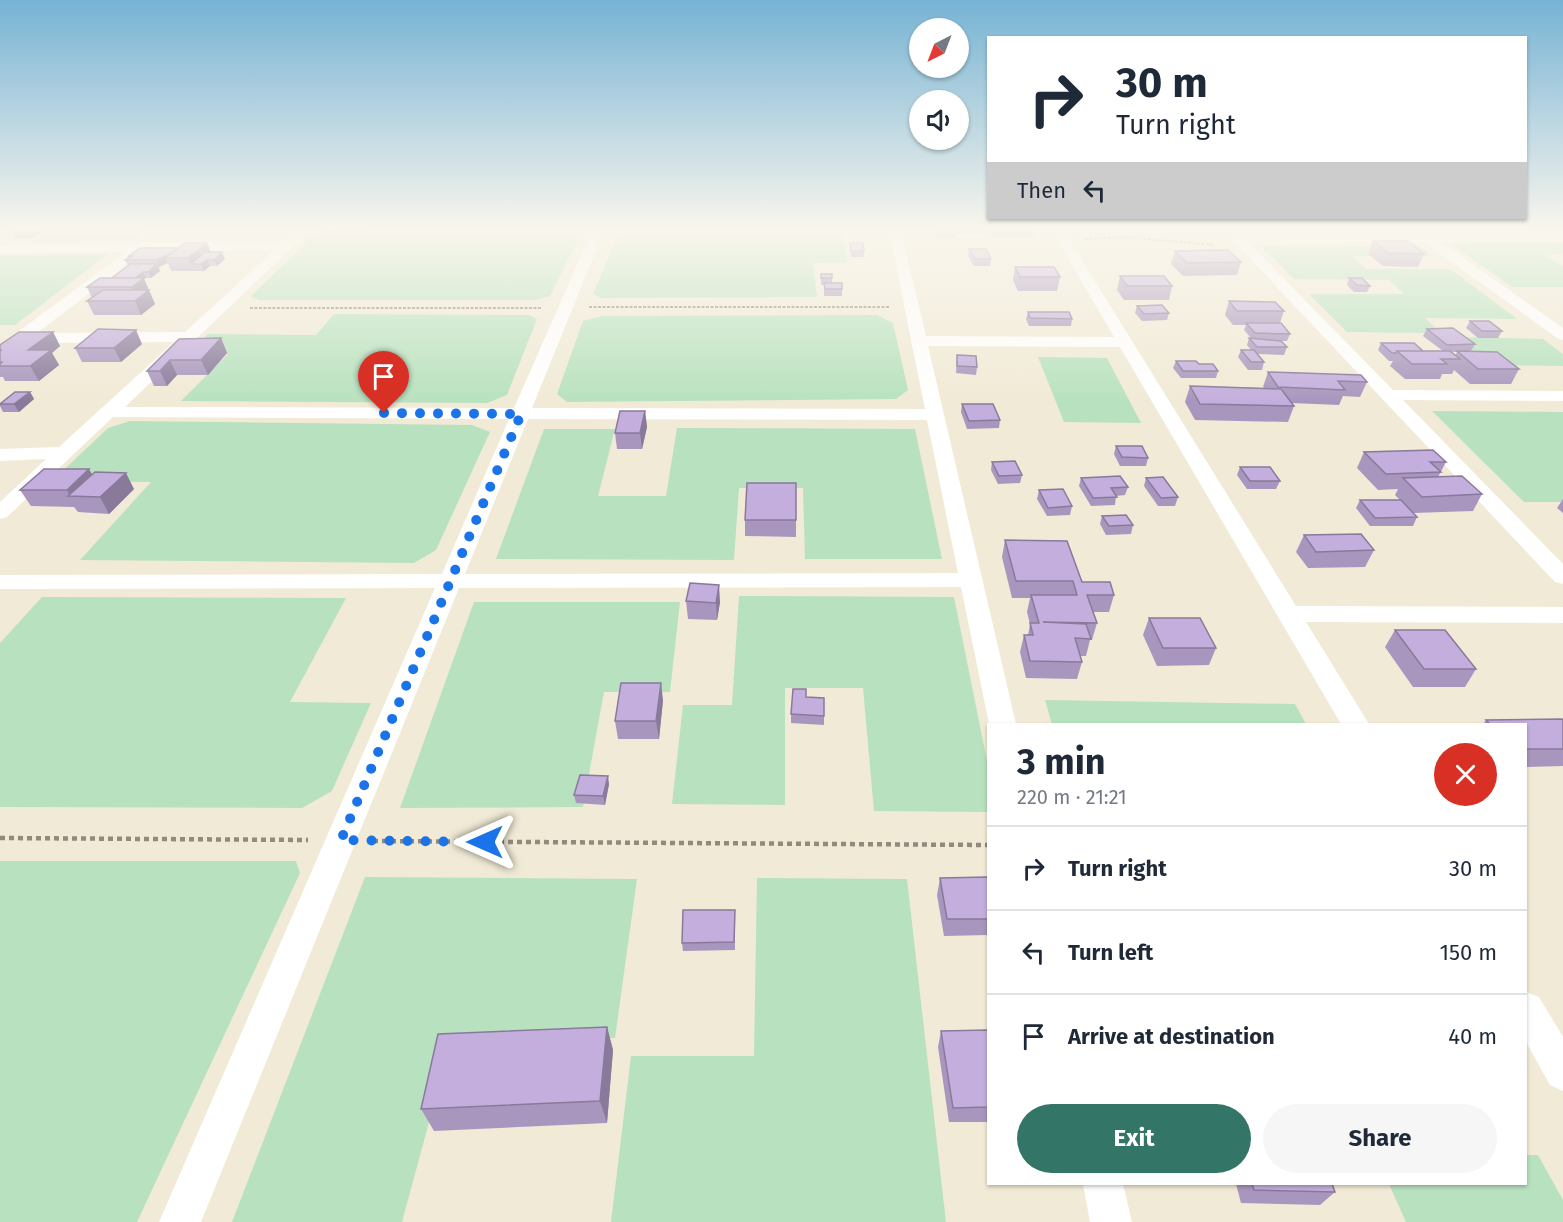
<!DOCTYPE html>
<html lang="en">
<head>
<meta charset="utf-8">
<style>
  body { margin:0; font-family:"Fira Sans",sans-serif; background:#f6f6f7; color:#1f2937; height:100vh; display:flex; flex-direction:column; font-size:22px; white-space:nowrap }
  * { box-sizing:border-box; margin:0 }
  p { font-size:20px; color:#747a83 }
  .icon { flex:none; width:33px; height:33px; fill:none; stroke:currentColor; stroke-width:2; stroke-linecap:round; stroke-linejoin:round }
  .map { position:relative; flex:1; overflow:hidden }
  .drawer { position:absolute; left:987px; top:723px; width:540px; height:462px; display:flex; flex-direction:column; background:#fff; border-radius:0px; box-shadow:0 2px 4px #0004 }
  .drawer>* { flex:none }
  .top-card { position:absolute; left:987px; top:36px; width:540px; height:183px; border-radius:0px; box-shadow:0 2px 4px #0004; background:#fff; color:#1f2937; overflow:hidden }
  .needle { width:39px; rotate:222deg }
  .fabs { position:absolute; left:909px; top:18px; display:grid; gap:12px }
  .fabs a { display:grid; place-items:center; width:60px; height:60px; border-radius:50%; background:#fff; box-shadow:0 2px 4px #0004; font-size:30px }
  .pin { position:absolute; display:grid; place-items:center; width:51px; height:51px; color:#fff; margin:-62px -26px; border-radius:50% 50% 50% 0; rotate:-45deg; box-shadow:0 0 6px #0007 }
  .pin .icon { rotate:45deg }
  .me { position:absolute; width:66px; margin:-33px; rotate:270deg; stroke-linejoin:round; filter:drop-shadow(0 0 4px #0008) }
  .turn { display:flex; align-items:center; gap:21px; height:126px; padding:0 30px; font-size:27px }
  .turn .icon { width:78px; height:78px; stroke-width:2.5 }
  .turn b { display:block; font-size:42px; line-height:51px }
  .then { display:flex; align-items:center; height:57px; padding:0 30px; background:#0003; gap:12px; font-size:22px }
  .round { display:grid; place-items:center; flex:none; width:63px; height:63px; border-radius:32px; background:#f6f6f7 }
  .overview { display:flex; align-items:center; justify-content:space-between; height:102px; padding:0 30px }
  h1 { font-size:36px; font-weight:700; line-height:45px }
  .cta { display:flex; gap:12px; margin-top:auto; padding:12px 30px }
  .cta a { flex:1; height:69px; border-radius:36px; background:#337566; color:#fff; font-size:24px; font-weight:700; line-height:69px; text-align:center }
  .cta a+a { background:#f6f6f7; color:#1f2937 }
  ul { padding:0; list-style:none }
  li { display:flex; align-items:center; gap:18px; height:84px; padding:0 30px; border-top:2px solid #e0e1e3 }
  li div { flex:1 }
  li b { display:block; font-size:22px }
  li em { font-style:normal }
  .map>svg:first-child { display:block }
</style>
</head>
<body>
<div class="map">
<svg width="1563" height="1222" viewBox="0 0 1563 1222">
  <rect width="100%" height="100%" fill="#f1ead6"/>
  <!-- green -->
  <path fill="#b8e2bf" d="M49 231H148L135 240 33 242Z
    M842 234 848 262 813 263 817 297 601 298 593 294 616 240 629 235Z
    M322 235H573L579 238 550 296 535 300H259L251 296 311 238Z
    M1563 243V254L1545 255 1563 266V287H1512L1451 244Z
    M1261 246 1421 247 1433 256H1352L1367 269H1450L1517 319 1425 318 1441 333 1347 332 1309 294H1405L1388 280 1294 279Z
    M108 254 15 325H0V256Z
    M334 314 529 315 537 319 507 395 487 403 181 401 228 354 188 353 208 334 316 335Z
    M877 315 893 323 908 390 896 399 567 402 557 394 583 321 602 316Z
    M1457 337 1543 339 1563 354V366L1489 365Z
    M1038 357 1107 358 1141 423 1064 422Z
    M1432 411 1563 412V502H1524Z
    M130 421 472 425 490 432 436 550 414 563 80 560 151 482 52 481 108 428Z
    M677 428 915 429 942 559H805L803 488H739L734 560 496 559 544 429H615L598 496H666Z
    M739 596 954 597 988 766V812L874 811 863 688H785V805L672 804 683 705H732Z
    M42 597 346 598 290 702 371 703 332 791 302 808 0 807V643Z
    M474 602H680L670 692H604L583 807 400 808Z
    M1045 700 1295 704 1306 724H1052Z
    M0 861H296L300 873 137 1222H0Z
    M365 877 637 879 615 1038 452 1037 402 1222H232Z
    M757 878 907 879 946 1222H611L631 1056H754Z
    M1526 1155H1538L1563 1200V1222H1406L1389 1184H1526Z"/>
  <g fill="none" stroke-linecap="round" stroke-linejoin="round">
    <!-- path-far1 -->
    <path stroke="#908b7d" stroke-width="2" stroke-dasharray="3 1.5" stroke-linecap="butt" d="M324 231H362
      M1085 239 1125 237 1215 245
      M589 307H890
      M250 308H542"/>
    <!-- path -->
    <path stroke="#908b7d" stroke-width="4.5" stroke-dasharray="5 4" stroke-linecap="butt" d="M0 838 308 840
      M373 841 988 845"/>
    <!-- minor -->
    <path fill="#fff" fill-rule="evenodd" d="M295 231H309L125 407 514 408 592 231H604L532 408 925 409 889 231H901L926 336 1114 337 1052 231H1064L1296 606 1563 607V623L1306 622 1369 724H1341L1120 347 928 346 1016 724H989L961 587 459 588 201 1222H159L435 588 0 589V575L442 574 509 419 113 417 7 517 0 519V502L46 459 0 461V449L59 447 174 342 24 343 6 357 0 358V345L126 252 0 253V245L137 244 144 241 150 243 283 242ZM275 250 185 332 37 333 144 252ZM528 419 927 420 958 573 465 574Z
      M1224 231H1237L1241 235 1563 233V241L1441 242 1563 328V340L1557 338 1424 242 1249 243 1393 390 1563 391V401L1403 400 1563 564V584L1555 582Z
      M1526 992 1539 997 1563 1037V1091L1550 1085 1526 1042Z
      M1083 1184H1123L1132 1222H1090Z"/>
  </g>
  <!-- wall -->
  <path fill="#a996be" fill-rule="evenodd" d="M44 231 31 239H15L12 233Z
    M934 231H988V234H955V238H937Z
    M990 231H1034L1033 237H993Z
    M1373 241 1424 254 1418 267 1383 266 1368 254Z
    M207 243 211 252 225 259 217 266H210L204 271H171L168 263 159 267 160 271 151 278H146L144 279 155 304 141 315H94L87 301 92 298 87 287 112 278 128 266 125 260 130 257 129 256Z
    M850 243 864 251V257H851Z
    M969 249 991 259 990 266H974L968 256Z
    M1175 251 1241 262 1237 275 1183 276 1171 264Z
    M1015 267 1060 277 1057 291H1018L1013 280Z
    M821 274H832V283L842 289V296H824V285H821Z
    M1120 276 1172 286 1169 300H1124L1117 290Z
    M1349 278 1370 286 1367 292H1354L1347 285Z
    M1229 301 1284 311 1280 323 1290 334 1287 341H1277L1287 347 1284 355 1258 354 1264 362 1262 370H1248L1238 357 1241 350H1251L1247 345 1249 338H1251L1244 330 1246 325H1233L1225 315Z
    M1137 306 1169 313 1167 320 1142 321 1135 313Z
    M1028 312 1072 319 1071 326H1029L1026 319Z
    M1470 321 1502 331 1498 338H1478L1466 328Z
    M1427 329 1475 344 1471 351 1519 369 1511 384H1470L1454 370 1452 374H1442L1440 379H1405L1390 366 1393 361H1389L1378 350 1381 343 1423 351H1443L1423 336ZM1451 352H1457L1455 356Z
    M53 332 60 346 52 353 59 365 39 381H5L3 377H0V345Z
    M221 338 227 353 208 375H177L167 386H154L147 371 179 339Z
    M142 344 121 362H82L75 348Z
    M957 355 977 367 976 375 956 373Z
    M1176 361 1199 364 1218 371 1216 378H1181L1173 368Z
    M1268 372 1367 382 1360 397 1343 396 1339 405 1291 403 1294 406 1288 422 1195 420 1185 402 1190 386 1264 388 1263 387Z
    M30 392 34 399 19 412H3L0 406V403Z
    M962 404 1000 420 999 428 967 429 961 412Z
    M645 411 647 427 642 449H617L615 433Z
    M1116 446 1148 458 1146 466H1120L1114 454Z
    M1364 452 1446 462 1438 477 1482 494 1473 511 1413 513 1417 517 1413 526H1370L1356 508 1360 500H1400L1395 495 1398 489 1378 490 1357 468Z
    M992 462 1022 475 1020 483 998 484 991 470Z
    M1240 467 1280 481 1276 489H1247L1237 475Z
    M92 474 134 489 109 514 78 512 74 507 31 506 20 490Z
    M1081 478 1128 487 1125 495 1116 496 1115 505 1091 506 1079 486Z
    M1146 478 1178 497 1175 506H1158L1144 486Z
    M1039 490 1072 506 1070 515 1047 516 1037 499Z
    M1563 499V513L1557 508Z
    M1102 516 1133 525 1131 534 1106 535 1100 524Z
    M745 520H796V537L745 536Z
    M1304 535 1374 550 1365 567 1308 568 1296 552Z
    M1005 540 1082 582 1114 595 1109 612H1093L1097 623 1092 640H1090L1086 656H1080L1082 662 1077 679 1026 678 1020 652 1024 635H1028L1030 624 1027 612 1030 598H1012L1002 557Z
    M686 601 720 602 717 620 688 619Z
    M1149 618 1216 648 1209 665 1157 666 1143 635Z
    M1395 630 1476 669 1465 687H1413L1385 647Z
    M806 697 824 698V725L791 723V714Z
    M663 700 659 739H618L615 721Z
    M1486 720H1563V766L1526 767V724H1483Z
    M609 784 605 805 576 803 574 795Z
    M988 877V935L944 936 937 895 940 878Z
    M735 910V950L683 951 682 943Z
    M607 1027 613 1050 607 1123 434 1131 421 1109Z
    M988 1030V1122H949L938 1047 941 1031Z
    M1236 1184H1332L1335 1192 1320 1205 1241 1203Z"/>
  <!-- shaded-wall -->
  <path fill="#897a9b" d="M30 231H44L31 239 27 233Z
    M207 243 212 256 207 260 210 266 204 271 201 264H191L188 258Z
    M183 248 165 258 168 263 159 267 156 260Z
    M222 252 225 259 217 266 214 260Z
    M157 264 160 271 151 278 148 272Z
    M143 272 146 278 144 279 155 304 141 315 135 301 137 299 132 287 127 284Z
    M136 330 142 344 121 362 114 348Z
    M53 332 60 346 52 353 59 365 39 381 30 366 28 350Z
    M221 338 227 353 208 375 201 360Z
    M170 360 177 375 167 386 160 371Z
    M30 392 34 399 19 412 14 404Z
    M645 411 647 427 642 449 640 433Z
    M89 469 98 485 70 496 67 490Z
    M126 473 134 489 109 514 100 497Z
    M719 585 720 602 717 620 716 603Z
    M661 683 663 700 659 739 656 721Z
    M608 776 609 784 605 805 603 796Z
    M607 1027 613 1050 607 1123 600 1101Z"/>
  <!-- building -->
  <path fill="#c4aedd" stroke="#897a9b" stroke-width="1.5" d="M15 231H30L27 233H12Z
    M1373 241H1408L1424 254 1388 253Z
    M185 243H207L188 258H165Z
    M850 243H863L864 251H851Z
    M140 248H178L171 254 156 260H125L132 256H129Z
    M969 249H986L991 259H975Z
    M1228 250 1241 262 1187 263 1175 251Z
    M205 252H222L214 260H207L201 264H191Z
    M130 264H157L148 272H143L135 278H112Z
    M1015 267H1054L1060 277H1020Z
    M821 274H832V278H821Z
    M1120 276H1164L1172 286H1127Z
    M100 278H144L132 287H87Z
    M1349 278H1362L1370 286 1357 285Z
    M824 283H842V289H825Z
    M103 290H149L135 301H87Z
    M1229 301 1275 302 1284 311H1237Z
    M1162 305 1169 313 1144 314 1137 306Z
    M1028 312H1069L1072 319 1030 318Z
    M1470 321H1489L1502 331H1482Z
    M1246 323H1281L1290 334 1255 333Z
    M1453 328 1475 344 1447 345 1427 329Z
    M98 329 136 330 114 348H75Z
    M19 332H53L28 350H51L30 366H0V364L2 362H0V351L2 350H0V345Z
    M221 338 201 360H170L160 371H147L179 339Z
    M1249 338 1281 341 1287 347H1257Z
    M1381 343H1414L1423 351H1397L1396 353H1392Z
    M1241 350H1254L1264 362H1251Z
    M1397 351H1450L1460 359H1441L1447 364H1412Z
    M1457 351 1497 352 1519 369H1478Z
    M957 355 976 356 977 367 957 366Z
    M1176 361H1196L1199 364H1213L1218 371H1183Z
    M1268 372 1361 375 1367 382 1338 381 1345 390 1278 387Z
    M1190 386 1281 389 1294 406 1200 404Z
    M15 392H30L14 404H0Z
    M962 404H993L1000 420 969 421Z
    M620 411H645L640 433H615Z
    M1116 446H1142L1148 458 1122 457Z
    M1433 450 1446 462H1430L1441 472 1386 474 1364 452Z
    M1015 461 1022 475 999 476 992 462Z
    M1240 467H1270L1280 481H1250Z
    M44 469H89L67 490H20Z
    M95 472 126 473 100 497 68 496Z
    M1120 476 1128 487 1111 488 1117 497 1093 498 1081 478Z
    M1462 476 1482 494 1422 497 1403 478Z
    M1163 477 1178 497 1161 498 1146 478Z
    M747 483H796V520H745Z
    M1063 489 1072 506 1048 508 1039 490Z
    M1360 500H1401L1417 517 1375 518Z
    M1126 515 1133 525 1109 526 1102 516Z
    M1361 534 1374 550 1316 552 1304 535Z
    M1005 540 1067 541 1082 582H1110L1114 595H1087L1097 623 1043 622 1086 624 1091 639 1075 638 1082 662 1030 661 1024 635H1033L1030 623H1039L1031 595H1077L1073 581H1016Z
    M690 583 719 585 716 603 686 601Z
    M1149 618H1200L1216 648H1163Z
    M1395 630H1445L1476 669H1424Z
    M621 683H661L656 721H615Z
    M793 689H806V697L824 698V716L791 714Z
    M1562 719 1563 720V749H1526V724H1490L1486 720Z
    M580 775 608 776 603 796 574 795Z
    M988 877V919H947L940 878Z
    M683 910H735L734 942 682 943Z
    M607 1027 600 1101 421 1109 438 1034Z
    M988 1030V1107L953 1108 941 1031Z
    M1252 1184H1332L1335 1192 1254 1190Z"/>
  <!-- sky -->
  <linearGradient id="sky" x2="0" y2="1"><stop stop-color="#76b3d4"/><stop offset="0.57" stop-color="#f9f6ed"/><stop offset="1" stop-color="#f9f6ed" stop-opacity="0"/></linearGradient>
  <rect width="1563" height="402" fill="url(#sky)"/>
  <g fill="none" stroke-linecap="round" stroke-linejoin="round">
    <!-- route -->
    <path stroke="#1a73e8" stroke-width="10" stroke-dasharray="0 18" d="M384 413 521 414 341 840 485 842"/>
  </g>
</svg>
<div class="fabs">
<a><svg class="needle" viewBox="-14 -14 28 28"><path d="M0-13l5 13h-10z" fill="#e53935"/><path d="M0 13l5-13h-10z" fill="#747a83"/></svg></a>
<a><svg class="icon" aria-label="sound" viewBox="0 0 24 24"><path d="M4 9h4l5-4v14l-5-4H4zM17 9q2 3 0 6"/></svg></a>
</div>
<div class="pin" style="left:384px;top:413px;background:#d93025"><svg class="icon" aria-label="arrive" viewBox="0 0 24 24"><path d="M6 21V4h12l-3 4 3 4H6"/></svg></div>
<svg class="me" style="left:485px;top:842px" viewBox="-20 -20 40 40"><path d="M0-17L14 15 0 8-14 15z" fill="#1a73e8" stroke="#fff" stroke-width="4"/></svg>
<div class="top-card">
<div class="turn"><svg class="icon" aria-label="right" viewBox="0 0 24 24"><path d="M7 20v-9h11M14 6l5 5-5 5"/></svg><div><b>30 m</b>Turn right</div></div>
<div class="then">Then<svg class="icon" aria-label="left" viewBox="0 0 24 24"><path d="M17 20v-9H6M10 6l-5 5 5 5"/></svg></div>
</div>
<section class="drawer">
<div class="overview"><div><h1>3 min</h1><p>220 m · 21:21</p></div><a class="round" style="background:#d93025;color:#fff"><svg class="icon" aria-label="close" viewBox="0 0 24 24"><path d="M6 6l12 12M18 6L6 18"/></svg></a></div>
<ul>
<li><svg class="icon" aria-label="right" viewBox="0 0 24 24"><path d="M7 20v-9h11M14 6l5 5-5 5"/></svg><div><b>Turn right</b></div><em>30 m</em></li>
<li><svg class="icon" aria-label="left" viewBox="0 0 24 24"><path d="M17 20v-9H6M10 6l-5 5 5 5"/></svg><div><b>Turn left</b></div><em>150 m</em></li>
<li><svg class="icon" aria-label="arrive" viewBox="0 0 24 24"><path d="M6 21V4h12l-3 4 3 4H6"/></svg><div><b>Arrive at destination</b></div><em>40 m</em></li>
</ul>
<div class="cta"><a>Exit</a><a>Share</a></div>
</section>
</div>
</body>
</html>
